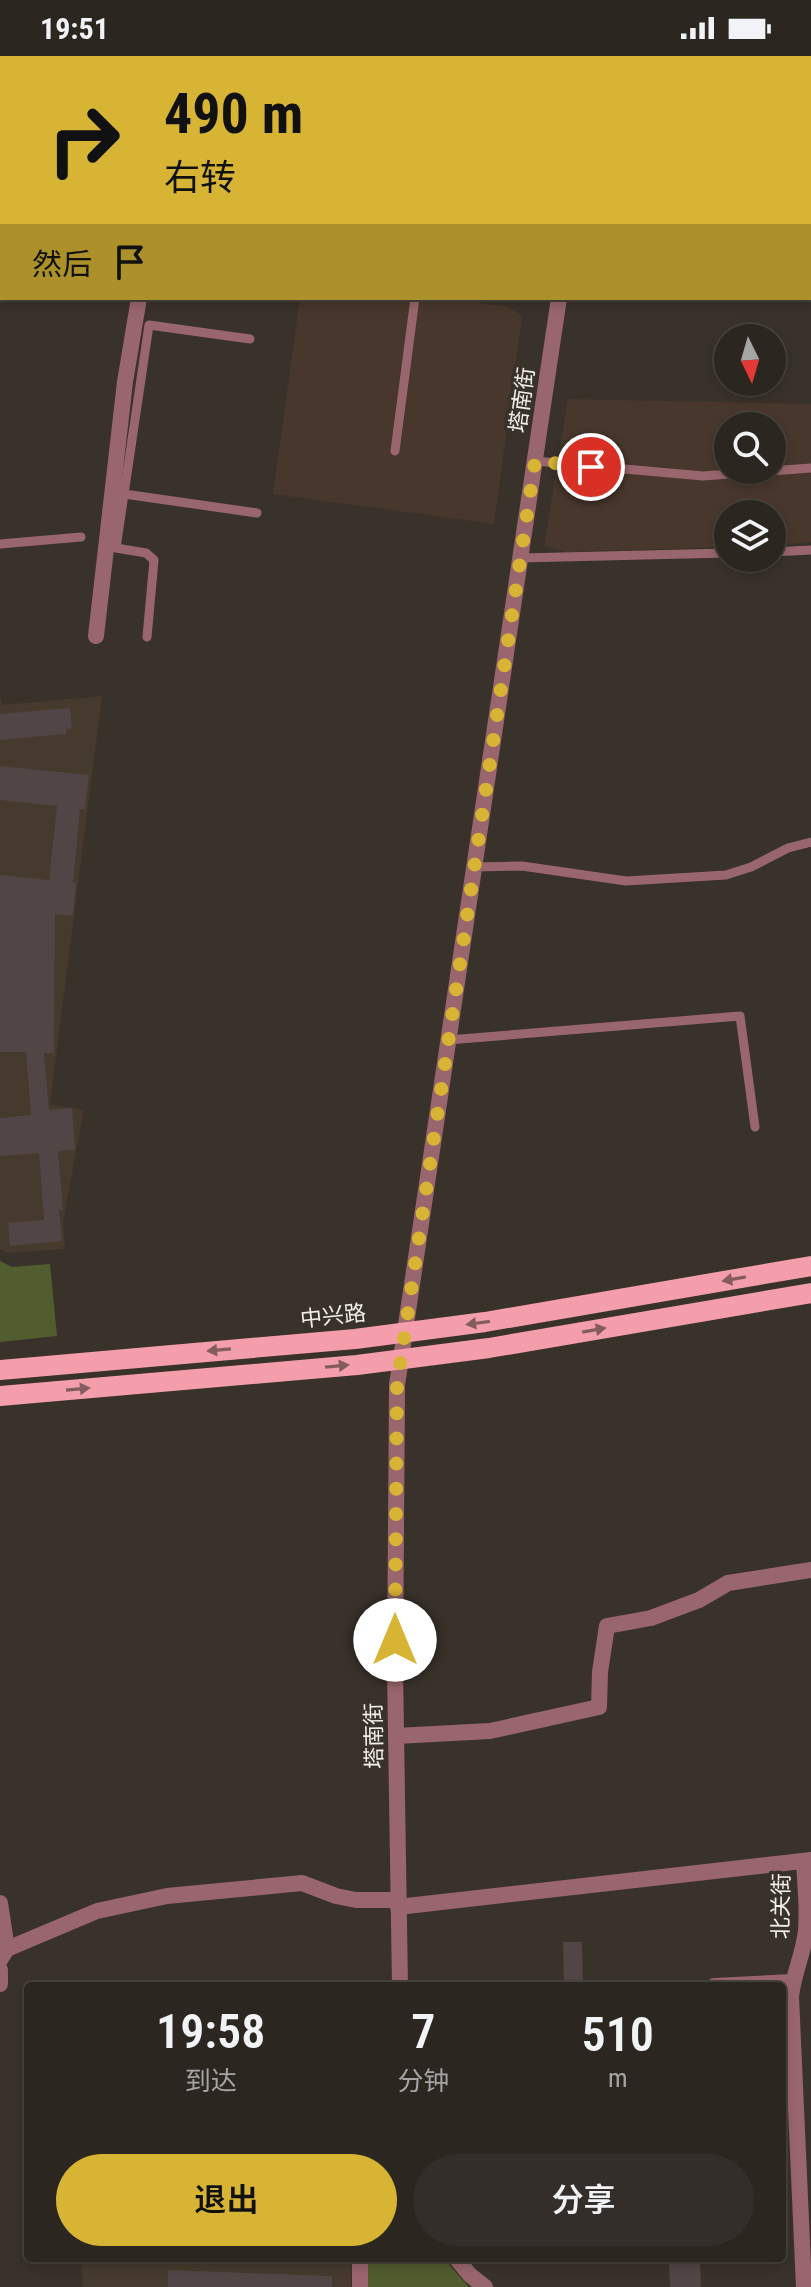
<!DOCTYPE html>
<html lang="zh">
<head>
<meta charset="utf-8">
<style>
  body { margin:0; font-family:"Roboto Condensed","Noto Sans SC",sans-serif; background:#332e29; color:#f1f3f6; height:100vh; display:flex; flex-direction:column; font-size:30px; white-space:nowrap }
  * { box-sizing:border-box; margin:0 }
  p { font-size:26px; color:#a6a5a5 }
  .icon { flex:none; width:44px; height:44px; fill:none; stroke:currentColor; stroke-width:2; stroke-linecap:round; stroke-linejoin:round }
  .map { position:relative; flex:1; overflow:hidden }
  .panel { position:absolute; left:24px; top:1926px; width:762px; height:280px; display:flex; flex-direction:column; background:#2b2620; border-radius:8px; box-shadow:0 4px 12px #0003,0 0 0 2px #47433e }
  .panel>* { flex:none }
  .banner { position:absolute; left:0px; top:0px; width:812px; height:244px; box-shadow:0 4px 12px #0003,0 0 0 2px #47433e; background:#d7b434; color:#111; overflow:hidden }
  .needle { width:52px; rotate:175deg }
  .buttons { position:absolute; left:714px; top:268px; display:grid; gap:16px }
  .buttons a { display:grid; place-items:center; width:72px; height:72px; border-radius:50%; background:#2b2620; box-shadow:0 4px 12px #0003,0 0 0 2px #47433e; font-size:40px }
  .pin { position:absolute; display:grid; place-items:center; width:68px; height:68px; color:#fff; margin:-34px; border:4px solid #fff; border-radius:50%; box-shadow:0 2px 8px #0007 }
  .me { position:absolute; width:88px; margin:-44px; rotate:0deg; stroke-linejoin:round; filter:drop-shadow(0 0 6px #0008) }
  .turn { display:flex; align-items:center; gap:28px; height:168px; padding:0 32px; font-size:36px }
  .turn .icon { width:104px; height:104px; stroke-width:2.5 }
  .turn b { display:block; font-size:56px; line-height:68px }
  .then { display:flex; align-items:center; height:76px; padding:0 32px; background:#0003; gap:16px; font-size:30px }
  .eta { display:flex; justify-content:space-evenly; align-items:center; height:136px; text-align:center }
  .eta b { font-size:48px; font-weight:600; line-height:56px }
  .primary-button { display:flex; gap:16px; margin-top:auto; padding:16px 32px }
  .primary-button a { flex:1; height:92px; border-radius:48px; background:#d7b434; color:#111; font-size:32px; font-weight:600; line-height:92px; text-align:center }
  .primary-button a+a { background:#332e29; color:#f1f3f6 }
  .status { display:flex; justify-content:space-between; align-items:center; height:56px; padding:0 40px; background:#2b2620; direction:ltr }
  .status svg { height:22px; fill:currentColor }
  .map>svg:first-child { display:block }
</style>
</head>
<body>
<div class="status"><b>19:51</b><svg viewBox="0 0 49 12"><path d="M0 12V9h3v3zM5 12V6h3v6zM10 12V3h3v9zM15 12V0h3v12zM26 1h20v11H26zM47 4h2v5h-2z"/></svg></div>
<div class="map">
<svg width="811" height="2231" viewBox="0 0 811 2231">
  <rect width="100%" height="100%" fill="#39322a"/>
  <!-- commercial -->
  <path fill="#48372c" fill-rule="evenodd" d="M132 0H460L132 2Z
    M300 242H448L509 251 522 260 494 468 273 438Z
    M568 343 811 348V486L772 489V458H728V491L567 496 544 490ZM728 370H772V414H728Z"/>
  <!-- built -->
  <path fill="#453a2d" d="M102 640 50 1048 84 1054 63 1165 65 1193 7 1197 0 1193V641L3 649Z
    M81 2202H352L351 2231H83Z"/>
  <!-- green -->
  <path fill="#515d2f" d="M0 1205 12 1211 50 1208 57 1280 0 1286Z
    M368 2202H443L469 2231H367Z"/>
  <!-- building -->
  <path fill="#524545" d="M70 652 72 672 66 673V678L0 684V658Z
    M0 710 89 719 85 753H80L73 827H76L73 860 55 858 54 997H44L49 1054 72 1052 75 1094 58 1095 63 1154H59L62 1185 10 1190 8 1167 44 1164 39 1097 0 1100V1062L31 1059 26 996H0V819L49 824 57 750 0 744Z
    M563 1886H582L583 1930H564Z
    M669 2202H700L701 2231H670Z
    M168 2214 332 2220V2231H168Z"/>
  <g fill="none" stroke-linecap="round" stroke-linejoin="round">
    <!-- service -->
    <path stroke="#9a666d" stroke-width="9" d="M395 395 415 242
      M535 405 703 420 811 412
      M124 438 257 457
      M0 488 81 481
      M772 496 811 494
      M520 502 728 497
      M147 581 154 504 146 497 116 492 149 269 250 283
      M474 811 522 810 626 825 726 819 751 811 788 792 811 786
      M448 984 740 960 755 1071"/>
    <!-- minor -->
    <path stroke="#9a666d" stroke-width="16" d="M472 2 473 0
      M96 580 125 326 139 242
      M396 1680 490 1675 599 1651 600 1616 607 1570 651 1562 699 1544 728 1527 811 1514
      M0 1847 7 1893
      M398 1851 811 1804
      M0 1904 7 1893 97 1855 167 1840 302 1827 336 1840 356 1844H398
      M0 1914V1928
      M714 1930 792 1926
      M360 2231V2202
      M804 2231 791 1941C793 1918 804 1897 806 1874 808 1851 805 1828 804 1805"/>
    <!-- tertiary -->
    <path stroke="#9a666d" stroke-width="16" d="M400 1930 395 1613 397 1329 559 242
      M456 2202 470 2219 485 2231"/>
    <!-- secondary -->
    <path stroke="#d3828d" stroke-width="16" d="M0 67 2 68
      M0 86 2 87
      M810 180H811
      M810 203H811"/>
    <!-- primary -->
    <path stroke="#f39eaa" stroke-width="20" d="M0 1314 355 1283 485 1266 811 1210
      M0 1340 357 1309 489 1292 811 1237"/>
  </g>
  <!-- one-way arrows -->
  <defs><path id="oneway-solid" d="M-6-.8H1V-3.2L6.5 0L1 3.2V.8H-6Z" transform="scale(2)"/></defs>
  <g fill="#835d5d">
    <use href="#oneway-solid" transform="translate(734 1223) rotate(170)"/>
    <use href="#oneway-solid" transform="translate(478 1267) rotate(172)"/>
    <use href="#oneway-solid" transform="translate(594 1274) rotate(-10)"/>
    <use href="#oneway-solid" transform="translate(219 1294) rotate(175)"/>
    <use href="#oneway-solid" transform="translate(337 1310) rotate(-5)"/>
    <use href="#oneway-solid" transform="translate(78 1333) rotate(-5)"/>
  </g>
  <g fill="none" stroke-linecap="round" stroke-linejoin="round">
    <!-- route -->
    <path stroke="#d7b434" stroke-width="14" stroke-dasharray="0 25.2" d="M395 1584 397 1329 535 405 591 411"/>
  </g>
  <g text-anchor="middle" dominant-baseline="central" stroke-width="7" stroke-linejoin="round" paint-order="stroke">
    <!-- street labels -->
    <g font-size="22" fill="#f3efe9" stroke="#39322a">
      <text transform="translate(522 344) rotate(-82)">塔南街</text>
      <text transform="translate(333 1260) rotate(-6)">中兴路</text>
      <text transform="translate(374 1680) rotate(-91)">塔南街</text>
      <text transform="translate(781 1850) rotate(-89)">北关街</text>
    </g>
  </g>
</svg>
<div class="buttons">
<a><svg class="needle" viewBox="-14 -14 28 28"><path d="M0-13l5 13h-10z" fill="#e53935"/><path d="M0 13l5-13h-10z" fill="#a6a5a5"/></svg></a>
<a><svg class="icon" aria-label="search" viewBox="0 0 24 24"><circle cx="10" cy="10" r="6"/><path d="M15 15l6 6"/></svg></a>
<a><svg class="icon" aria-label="layers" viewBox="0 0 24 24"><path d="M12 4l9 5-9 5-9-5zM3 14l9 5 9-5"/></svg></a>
</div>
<div class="pin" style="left:591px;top:411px;background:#d93025"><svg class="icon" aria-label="arrive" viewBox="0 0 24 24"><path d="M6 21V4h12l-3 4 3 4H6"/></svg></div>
<svg class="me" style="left:395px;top:1584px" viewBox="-20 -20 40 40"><circle r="19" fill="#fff"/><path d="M0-13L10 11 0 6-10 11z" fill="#d7b434"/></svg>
<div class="banner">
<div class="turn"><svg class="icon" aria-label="right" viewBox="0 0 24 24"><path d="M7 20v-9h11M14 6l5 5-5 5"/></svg><div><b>490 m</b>右转</div></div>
<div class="then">然后<svg class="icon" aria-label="arrive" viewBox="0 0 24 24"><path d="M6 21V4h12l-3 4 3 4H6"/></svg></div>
</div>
<section class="panel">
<div class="eta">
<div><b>19:58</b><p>到达</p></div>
<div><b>7</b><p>分钟</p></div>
<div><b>510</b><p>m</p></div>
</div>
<div class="primary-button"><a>退出</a><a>分享</a></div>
</section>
</div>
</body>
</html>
